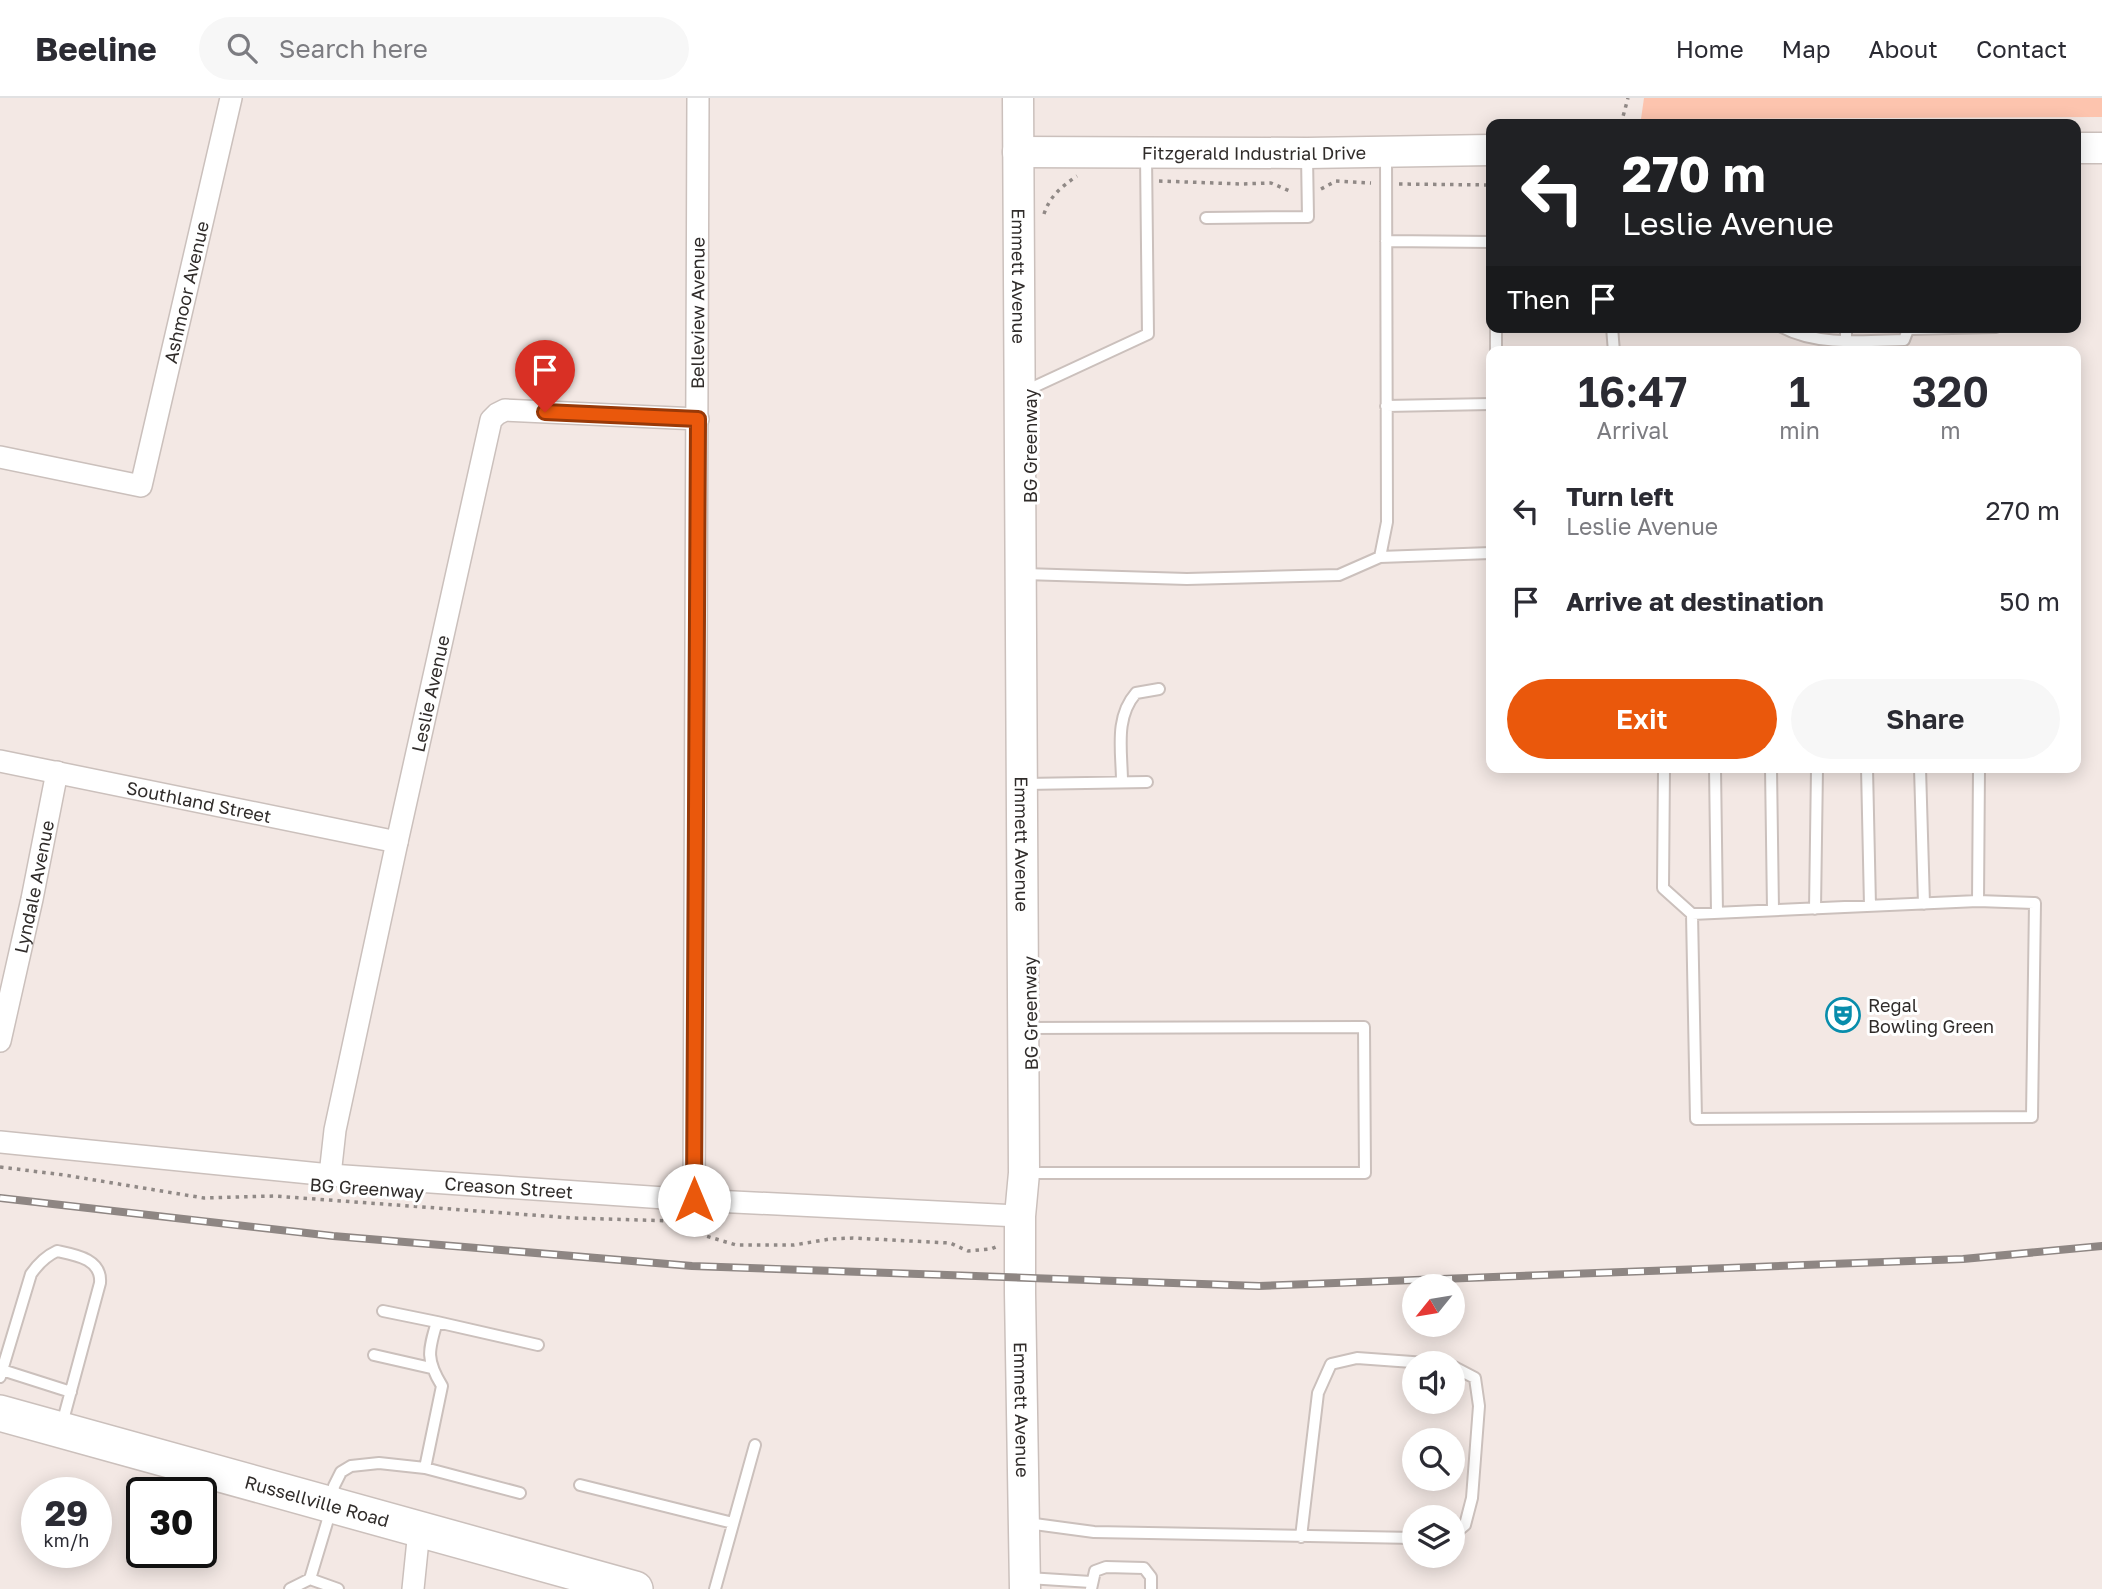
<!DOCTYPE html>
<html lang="en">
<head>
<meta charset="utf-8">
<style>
  body { margin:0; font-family:"Golos Text",sans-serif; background:#f7f7f7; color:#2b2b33; height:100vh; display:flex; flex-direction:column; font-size:26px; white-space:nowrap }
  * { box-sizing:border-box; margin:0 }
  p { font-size:23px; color:#7c7c81 }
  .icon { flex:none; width:38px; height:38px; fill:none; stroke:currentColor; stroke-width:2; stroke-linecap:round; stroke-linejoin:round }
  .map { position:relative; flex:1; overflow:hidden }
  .sheet { position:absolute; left:1486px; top:248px; width:595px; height:427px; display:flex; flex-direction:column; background:#fff; border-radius:14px; box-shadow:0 4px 18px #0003 }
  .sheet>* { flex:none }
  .top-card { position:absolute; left:1486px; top:21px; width:595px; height:214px; border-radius:14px; box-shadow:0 4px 18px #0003; background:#202124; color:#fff; overflow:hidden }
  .needle { width:46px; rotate:240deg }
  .buttons { position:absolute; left:1402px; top:1176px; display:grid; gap:14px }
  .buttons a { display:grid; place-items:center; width:63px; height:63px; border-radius:50%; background:#fff; box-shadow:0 4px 18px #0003; font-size:35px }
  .speed { position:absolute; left:21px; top:1379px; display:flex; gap:14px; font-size:35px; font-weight:700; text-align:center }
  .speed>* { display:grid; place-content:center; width:91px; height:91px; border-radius:50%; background:#fff; box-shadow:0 4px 18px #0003; line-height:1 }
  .speed small { font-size:18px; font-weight:400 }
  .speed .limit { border:4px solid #111; border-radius:10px; background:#fff; color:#111 }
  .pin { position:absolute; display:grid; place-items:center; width:60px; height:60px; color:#fff; margin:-72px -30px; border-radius:50% 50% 50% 0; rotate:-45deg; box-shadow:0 0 7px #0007 }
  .pin .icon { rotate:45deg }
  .me { position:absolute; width:77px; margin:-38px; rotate:0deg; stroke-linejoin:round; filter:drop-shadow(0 0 5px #0008) }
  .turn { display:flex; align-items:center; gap:24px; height:147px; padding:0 21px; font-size:32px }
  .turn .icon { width:91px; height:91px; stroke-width:2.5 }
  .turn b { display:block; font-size:49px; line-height:60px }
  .then { display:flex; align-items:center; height:66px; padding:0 21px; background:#0003; gap:14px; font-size:26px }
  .eta { display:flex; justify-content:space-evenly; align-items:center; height:119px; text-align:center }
  .eta b { font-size:42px; font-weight:600; line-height:49px }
  .cta { display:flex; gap:14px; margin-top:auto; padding:14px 21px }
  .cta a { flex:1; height:80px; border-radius:42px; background:#ea580c; color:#fff; font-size:28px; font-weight:600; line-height:80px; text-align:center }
  .cta a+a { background:#f7f7f7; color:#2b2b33 }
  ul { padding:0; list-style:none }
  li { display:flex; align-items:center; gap:21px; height:91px; padding:0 21px }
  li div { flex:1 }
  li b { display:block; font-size:26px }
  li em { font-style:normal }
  header { display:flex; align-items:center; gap:42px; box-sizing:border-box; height:98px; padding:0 35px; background:#fff; border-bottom:2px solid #e1e1e2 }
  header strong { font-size:33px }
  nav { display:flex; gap:38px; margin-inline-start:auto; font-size:24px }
  .search { width:490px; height:63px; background:#f7f7f7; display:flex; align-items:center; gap:18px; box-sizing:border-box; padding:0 24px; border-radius:38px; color:#7c7c81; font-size:26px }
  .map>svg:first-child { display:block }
</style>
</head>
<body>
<header>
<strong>Beeline</strong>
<div class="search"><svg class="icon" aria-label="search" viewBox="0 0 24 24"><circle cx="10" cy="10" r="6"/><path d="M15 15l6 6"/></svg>Search here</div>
<nav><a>Home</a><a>Map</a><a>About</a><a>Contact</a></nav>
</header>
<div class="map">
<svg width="2102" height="1491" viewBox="0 0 2102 1491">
  <rect width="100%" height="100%" fill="#f3e8e4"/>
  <!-- green -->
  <path fill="#fdc4ae" d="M1644 0H2102V19L1641 21Z"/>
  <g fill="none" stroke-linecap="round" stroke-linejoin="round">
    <!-- lane casing -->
    <g stroke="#cbc0bc" stroke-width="14">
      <path id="lane" d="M1206 120 1308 119 1307 58
        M1386 143 1491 144
        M1612 229 1614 254
        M1782 229C1817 248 1865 243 1904 242L1909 229
        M1909 231 1996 229
        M1496 254V229
        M1846 254V229
        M1023 294 1148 236 1146 58
        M1386 308 1491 306
        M1380 459 1491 455
        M1024 476 1187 481 1339 477 1380 459 1387 424 1386 55
        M1664 670 1663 790 1692 816 1696 1021 2032 1019 2035 805 1978 803 1979 670
        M1715 670 1717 815
        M1771 670 1773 812
        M1867 670 1870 808
        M1920 670 1924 806
        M1122 684C1122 654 1114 620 1136 595L1159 591
        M1025 686 1147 684
        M1815 811 1817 670
        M1692 816 1978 803
        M1024 930 1364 929 1365 1075H1026
        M383 1213 437 1224
        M374 1257 431 1270
        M1452 1268 1475 1280 1479 1308 1472 1400 1465 1427 1452 1438
        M2 1272 71 1294
        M0 1279 31 1176C38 1166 46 1158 57 1153 76 1157 102 1161 100 1185L62 1326
        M425 1370 442 1288C426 1262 428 1253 437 1224L538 1247
        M580 1387 733 1425
        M1027 1425 1094 1434 1414 1440
        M1301 1439 1318 1295 1331 1266 1357 1260 1426 1265
        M1028 1480 1091 1484
        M290 1491 310 1481
        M338 1491 310 1481 332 1408 334 1388 341 1374 351 1368 379 1365 425 1370 520 1395
        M715 1491 755 1347
        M1091 1491 1095 1473 1106 1469 1144 1470 1151 1479V1491"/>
    </g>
    <!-- street casing -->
    <g stroke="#cbc0bc" stroke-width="24">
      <g id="street">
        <path id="s1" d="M0 359 141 388 231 0"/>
        <path id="s2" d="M0 663 397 744"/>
        <path id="s3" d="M0 943 32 801 57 674"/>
        <path id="s4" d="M0 1044 330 1077 694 1102 1020 1118"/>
        <path id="s5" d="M330 1077 335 1032 397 744 491 322 497 316 505 312 698 321"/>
        <path id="s6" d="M694 1102 698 0"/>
        <path d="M413 1491 419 1432"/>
      </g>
    </g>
    <!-- secondary casing -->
    <g stroke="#cbc0bc" stroke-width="33">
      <g id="secondary">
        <path id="s7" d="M1018 0 1024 1075 1020 1118V1195L1025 1491"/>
        <path d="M2076 50H2102"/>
        <path id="s8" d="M1018 54 1307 55 1491 52"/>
      </g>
    </g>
    <!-- primary casing -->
    <g stroke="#cbc0bc" stroke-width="38">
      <g id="primary">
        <path id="s9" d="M0 1315 635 1491"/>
      </g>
    </g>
    <!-- path -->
    <path stroke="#908986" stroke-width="3.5" stroke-dasharray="3.5 5" stroke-linecap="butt" d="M1621 26 1628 0
      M1159 83 1241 86 1271 85 1292 94
      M1399 86 1491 87
      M1321 91 1336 83 1371 85
      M1044 116C1050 98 1061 89 1077 78
      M0 1069 64 1077 204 1100 274 1098 573 1120 676 1123 706 1138 736 1147H794L830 1141 853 1140 950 1145 968 1153 991 1151 998 1148"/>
    <!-- lane -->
    <use href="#lane" stroke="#fff" stroke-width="10"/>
    <!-- street -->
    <use href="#street" stroke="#fff" stroke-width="21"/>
    <!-- secondary -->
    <use href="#secondary" stroke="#fff" stroke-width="30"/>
    <!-- primary -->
    <use href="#primary" stroke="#fff" stroke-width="35"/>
    <!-- rail casing -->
    <g stroke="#8e8683" stroke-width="8">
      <path id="rail" d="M0 1100 333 1138 692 1168 1259 1188 1963 1161 2102 1148"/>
    </g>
    <!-- rail -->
    <use href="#rail" stroke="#fff" stroke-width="5" stroke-dasharray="16" stroke-linecap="butt"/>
  </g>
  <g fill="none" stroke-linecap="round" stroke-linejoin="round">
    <!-- route casing -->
    <g stroke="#983908" stroke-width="18">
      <path id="route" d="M545 314 698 321 694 1102"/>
    </g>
    <!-- route -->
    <use href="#route" stroke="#ea580c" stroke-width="12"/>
  </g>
  <!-- icons -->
  <defs>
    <g id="theatre-ring" transform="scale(1.75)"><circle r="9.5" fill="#fff" stroke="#088dac" stroke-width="1.5"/><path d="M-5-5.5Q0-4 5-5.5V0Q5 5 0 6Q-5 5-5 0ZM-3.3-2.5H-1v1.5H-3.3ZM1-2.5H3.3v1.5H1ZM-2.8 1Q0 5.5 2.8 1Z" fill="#088dac"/></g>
  </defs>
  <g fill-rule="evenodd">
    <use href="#theatre-ring" x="1843" y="917"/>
  </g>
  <g text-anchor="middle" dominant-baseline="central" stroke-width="6" stroke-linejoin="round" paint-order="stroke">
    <!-- street labels -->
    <g font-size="18" fill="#302c2a" stroke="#fff">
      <text stroke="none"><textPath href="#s8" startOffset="236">Fitzgerald Industrial Drive</textPath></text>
      <text stroke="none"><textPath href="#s7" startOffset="178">Emmett Avenue</textPath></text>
      <text stroke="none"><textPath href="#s1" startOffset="343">Ashmoor Avenue</textPath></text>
      <text stroke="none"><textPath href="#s6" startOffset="887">Belleview Avenue</textPath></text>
      <text transform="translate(1030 348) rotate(-90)">BG Greenway</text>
      <text stroke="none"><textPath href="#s5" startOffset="492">Leslie Avenue</textPath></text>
      <text stroke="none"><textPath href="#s2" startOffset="203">Southland Street</textPath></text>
      <text stroke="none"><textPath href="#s7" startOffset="746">Emmett Avenue</textPath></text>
      <text stroke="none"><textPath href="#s3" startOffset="158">Lyndale Avenue</textPath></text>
      <text transform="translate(1030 915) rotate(-91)">BG Greenway</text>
      <text transform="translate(367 1090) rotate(4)">BG Greenway</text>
      <text stroke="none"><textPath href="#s4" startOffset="511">Creason Street</textPath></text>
      <text stroke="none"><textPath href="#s7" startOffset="1312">Emmett Avenue</textPath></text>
      <text stroke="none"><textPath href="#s9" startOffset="329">Russellville Road</textPath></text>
    </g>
    <!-- poi labels -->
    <g font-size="18" fill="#302c2a" stroke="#fff" text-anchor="start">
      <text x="1868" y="907">Regal<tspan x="1868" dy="21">Bowling Green</tspan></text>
    </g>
  </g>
</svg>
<div class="buttons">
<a><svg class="needle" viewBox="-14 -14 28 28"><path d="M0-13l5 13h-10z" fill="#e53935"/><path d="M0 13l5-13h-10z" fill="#7c7c81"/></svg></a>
<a><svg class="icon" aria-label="sound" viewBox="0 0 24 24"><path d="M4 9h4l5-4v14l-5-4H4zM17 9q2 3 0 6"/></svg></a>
<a><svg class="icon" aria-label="search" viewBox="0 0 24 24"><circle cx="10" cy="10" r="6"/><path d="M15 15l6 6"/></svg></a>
<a><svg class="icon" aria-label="layers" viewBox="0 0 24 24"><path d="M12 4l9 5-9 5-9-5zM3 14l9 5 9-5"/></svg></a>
</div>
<div class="speed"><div>29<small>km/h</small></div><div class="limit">30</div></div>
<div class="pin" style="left:545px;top:314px;background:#d93025"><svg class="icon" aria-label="arrive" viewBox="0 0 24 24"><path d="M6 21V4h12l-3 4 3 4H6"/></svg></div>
<svg class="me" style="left:694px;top:1102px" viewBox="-20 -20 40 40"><circle r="19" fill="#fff"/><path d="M0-13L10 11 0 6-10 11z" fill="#ea580c"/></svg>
<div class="top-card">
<div class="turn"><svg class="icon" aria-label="left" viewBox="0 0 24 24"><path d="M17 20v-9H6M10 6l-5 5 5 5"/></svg><div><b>270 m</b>Leslie Avenue</div></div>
<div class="then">Then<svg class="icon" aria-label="arrive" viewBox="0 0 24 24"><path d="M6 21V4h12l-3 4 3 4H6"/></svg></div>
</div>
<section class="sheet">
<div class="eta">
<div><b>16:47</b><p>Arrival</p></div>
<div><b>1</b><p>min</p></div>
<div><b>320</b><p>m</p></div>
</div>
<ul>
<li><svg class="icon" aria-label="left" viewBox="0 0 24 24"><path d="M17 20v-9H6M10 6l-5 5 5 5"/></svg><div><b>Turn left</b><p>Leslie Avenue</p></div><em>270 m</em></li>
<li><svg class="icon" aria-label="arrive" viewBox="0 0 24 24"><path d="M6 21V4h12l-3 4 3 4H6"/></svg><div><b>Arrive at destination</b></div><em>50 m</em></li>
</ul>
<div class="cta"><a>Exit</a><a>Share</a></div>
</section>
</div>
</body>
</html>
